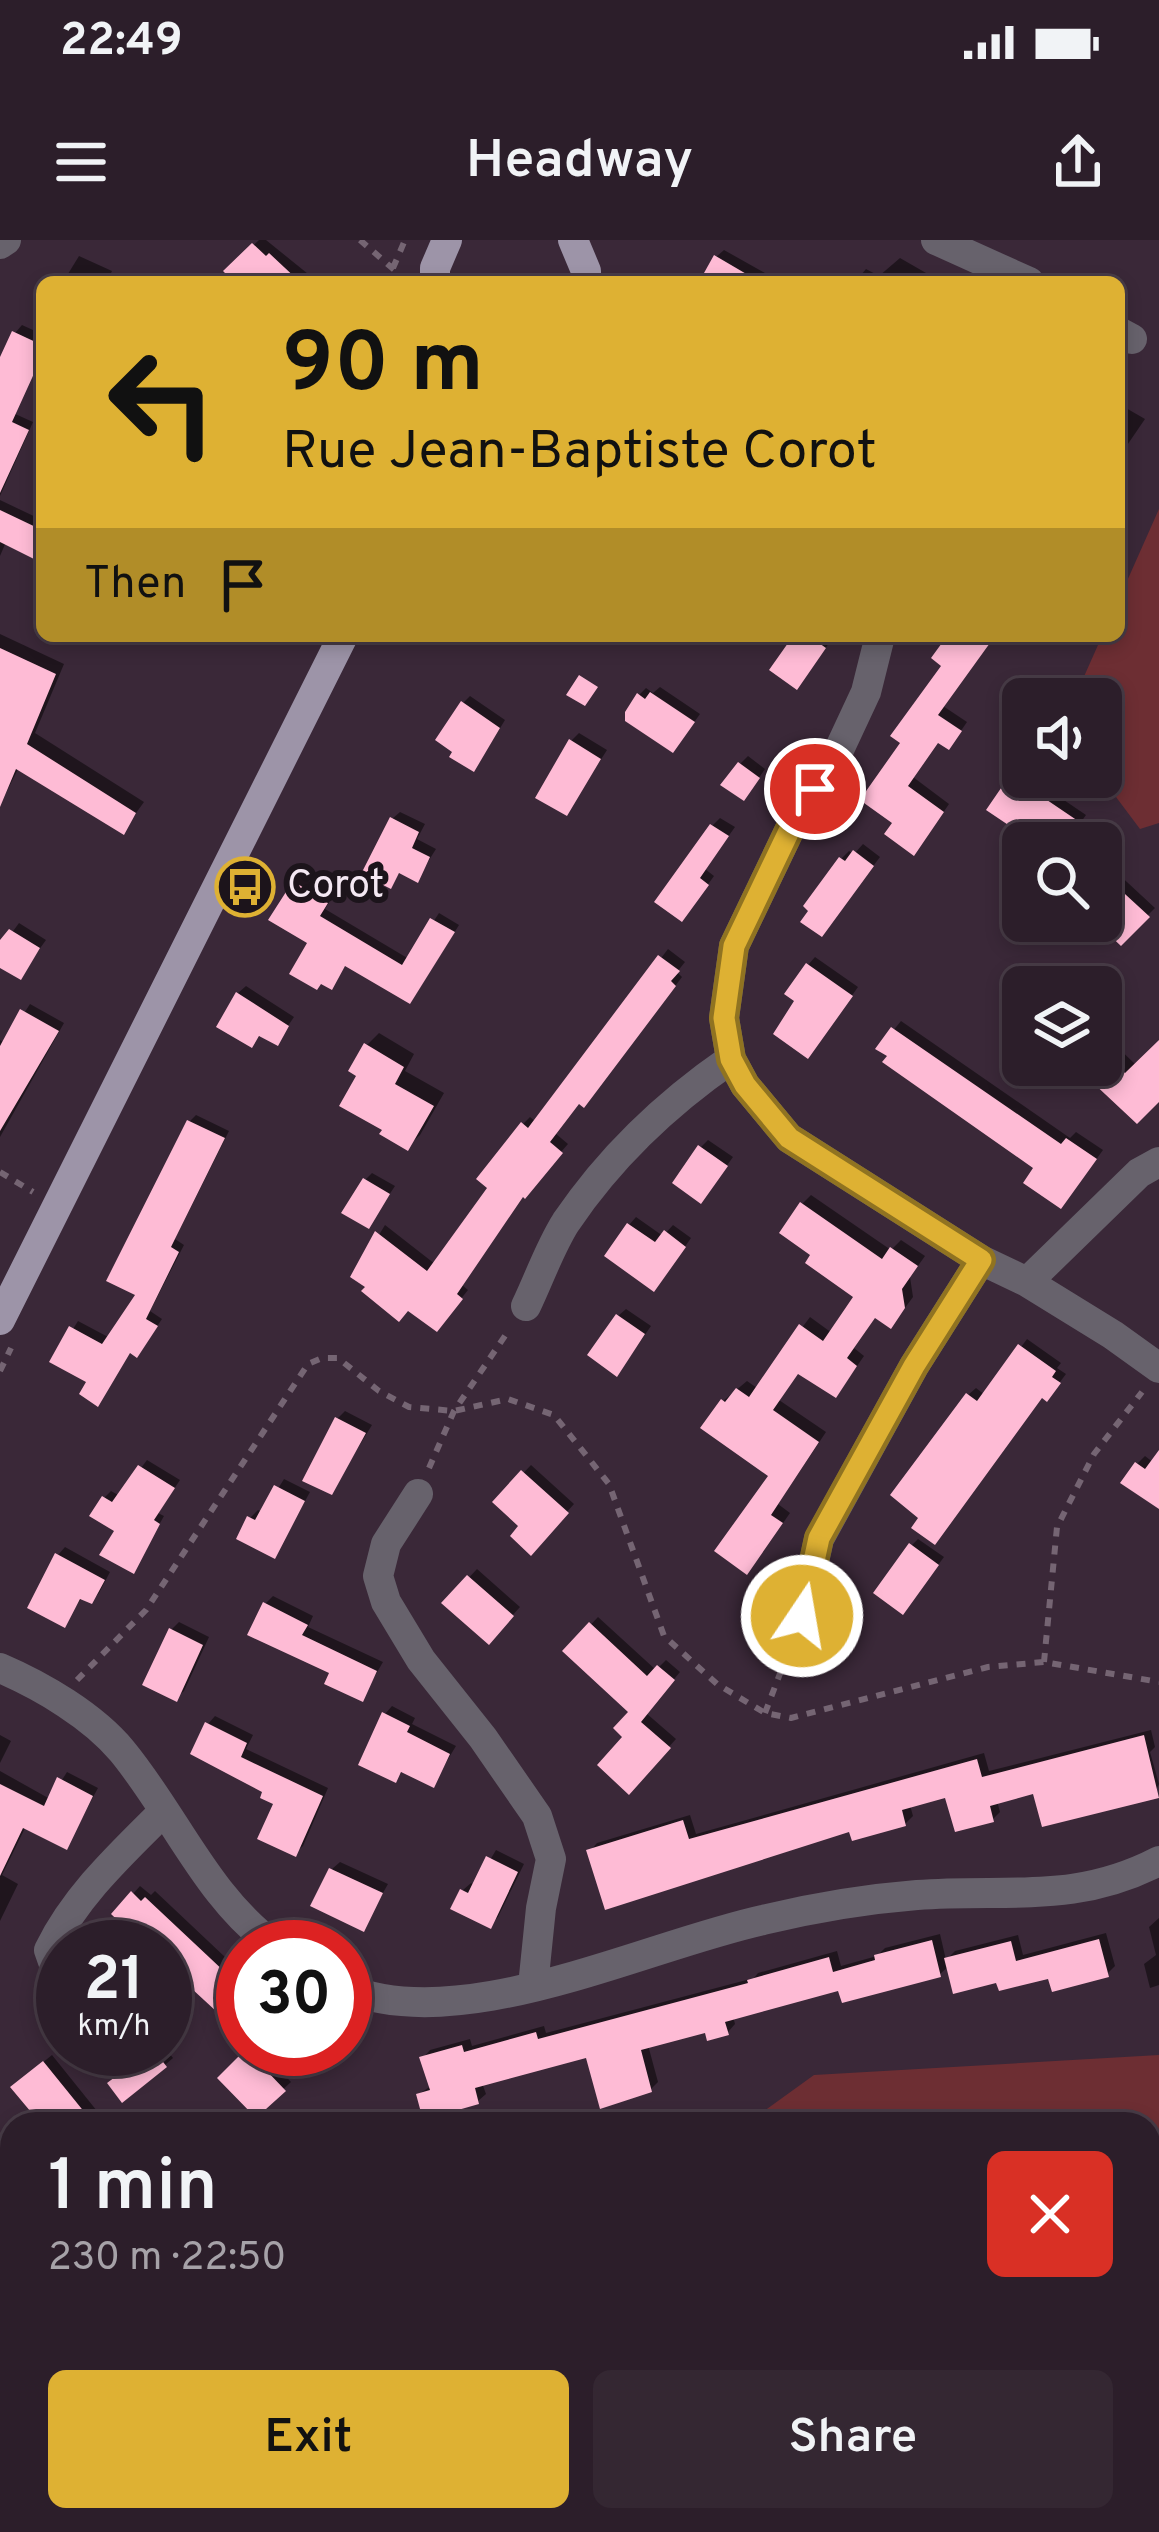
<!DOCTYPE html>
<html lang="en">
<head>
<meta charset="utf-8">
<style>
  body { margin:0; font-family:Overpass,sans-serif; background:#342732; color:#f1f3f6; height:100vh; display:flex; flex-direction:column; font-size:45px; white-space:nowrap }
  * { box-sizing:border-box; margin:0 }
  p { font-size:39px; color:#a6a2a8 }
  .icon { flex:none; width:66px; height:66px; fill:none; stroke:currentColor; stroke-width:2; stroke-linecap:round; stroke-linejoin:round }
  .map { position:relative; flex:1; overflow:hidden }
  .drawer { position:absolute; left:0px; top:1872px; width:1161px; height:420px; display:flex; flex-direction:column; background:#2c1e2a; border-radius:36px 36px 0 0; box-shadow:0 6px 18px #0003,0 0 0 3px #483c47 }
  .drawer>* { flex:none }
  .top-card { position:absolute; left:36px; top:36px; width:1089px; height:366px; border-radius:18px; box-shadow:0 6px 18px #0003,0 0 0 3px #483c47; background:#deb133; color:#111; overflow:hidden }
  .fabs { position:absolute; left:1002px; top:438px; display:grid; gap:24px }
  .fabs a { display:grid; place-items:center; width:120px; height:120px; border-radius:18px; background:#2c1e2a; box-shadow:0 6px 18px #0003,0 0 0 3px #483c47; font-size:60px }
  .speed { position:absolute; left:36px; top:1680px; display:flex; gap:24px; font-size:60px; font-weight:700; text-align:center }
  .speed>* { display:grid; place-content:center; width:156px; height:156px; border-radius:50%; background:#2c1e2a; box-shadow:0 6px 18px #0003,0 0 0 3px #483c47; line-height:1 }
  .speed small { font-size:30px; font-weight:400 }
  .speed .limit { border:18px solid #d22; background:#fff; color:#111 }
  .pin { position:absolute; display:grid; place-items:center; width:102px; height:102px; color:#fff; margin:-51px; border:6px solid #fff; border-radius:50%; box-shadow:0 3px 12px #0007 }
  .me { position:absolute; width:132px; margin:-66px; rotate:12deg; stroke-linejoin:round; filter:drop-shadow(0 0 9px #0008) }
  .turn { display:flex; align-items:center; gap:42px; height:252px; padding:0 48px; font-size:54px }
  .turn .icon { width:156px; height:156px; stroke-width:2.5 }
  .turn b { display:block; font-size:84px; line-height:102px }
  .then { display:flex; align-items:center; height:114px; padding:0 48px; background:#0003; gap:24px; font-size:45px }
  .round { display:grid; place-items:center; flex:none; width:126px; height:126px; border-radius:18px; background:#342732 }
  .summary { display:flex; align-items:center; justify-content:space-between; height:204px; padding:0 48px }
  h1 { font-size:72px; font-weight:600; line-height:90px }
  .cta { display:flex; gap:24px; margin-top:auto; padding:24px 48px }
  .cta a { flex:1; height:138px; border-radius:18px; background:#deb133; color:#111; font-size:48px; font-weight:600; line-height:138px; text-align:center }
  .cta a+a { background:#342732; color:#f1f3f6 }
  .status { display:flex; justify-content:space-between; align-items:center; height:84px; padding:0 60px; background:#2c1e2a; direction:ltr }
  .status svg { height:33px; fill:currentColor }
  header { display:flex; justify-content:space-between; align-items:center; height:156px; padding:0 48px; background:#2c1e2a; font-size:54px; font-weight:600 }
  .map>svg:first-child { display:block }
</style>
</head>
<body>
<div class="status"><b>22:49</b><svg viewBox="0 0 49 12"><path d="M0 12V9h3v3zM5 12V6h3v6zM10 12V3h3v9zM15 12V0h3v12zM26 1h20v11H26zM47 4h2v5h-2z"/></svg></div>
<header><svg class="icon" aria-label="menu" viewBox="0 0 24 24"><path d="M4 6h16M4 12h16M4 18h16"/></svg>Headway<svg class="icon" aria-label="share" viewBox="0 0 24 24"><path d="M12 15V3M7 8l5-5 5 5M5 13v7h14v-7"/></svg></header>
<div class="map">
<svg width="1159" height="2292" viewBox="0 0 1159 2292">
  <rect width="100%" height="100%" fill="#3a2838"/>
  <!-- green -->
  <path fill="#6d2e33" d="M1159 269V583L1140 589 1101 537V459H1074L1102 396H1119V359Z
    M1159 1815V2292H0V2027L12 2018V2280H1149V1884H746L814 1835Z"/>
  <!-- shadow -->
  <path fill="#0007" d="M259 0H266L318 42H239L227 31Z
    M724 10 765 33 760 42H709L716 17Z
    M79 16 112 31 107 42H63Z
    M900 18 933 37 930 42H855L866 29 879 36Z
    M42 70V120L21 155 0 146V125L15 93 22 85 33 90Z
    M1119 164 1145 179 1119 217Z
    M2 168 33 182 0 256V170Z
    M0 260 42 280V310L6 302 0 316Z
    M0 394 64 424 35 493 144 562 123 591 19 527 0 565Z
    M797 396 832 399 804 438Z
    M950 396H994L943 466 967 482 956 498 939 500 913 537 949 564 921 605 896 582 904 503 946 425Z
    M660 447 700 474 680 502 639 455 646 448 653 453Z
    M470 456 505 480 480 521 463 463Z
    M579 493 607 510 567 573 571 501Z
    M748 516 765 529 751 549 740 524Z
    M1020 530 1023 537H1030L1086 575 1066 603H1040L1013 537Z
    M400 572 425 584 417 599 436 609 417 639 401 631 390 645 392 579Z
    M720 578 735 587 705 629 714 636 689 671 712 586Z
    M863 604 880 617 829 685 841 619 849 611 854 614Z
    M1114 630 1155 668 1121 702 1099 681 1101 643Z
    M302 637 333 656 325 669 409 719 439 673 459 685 416 754 347 723 331 746 311 702 295 643Z
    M1076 681H1096L1087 691Z
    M19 683 46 700 20 736 0 724V709Z
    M668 709 685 722 677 732 682 737 591 857 580 861 555 893 568 904 524 954 462 1045 468 1050 444 1080 354 1036 385 985 435 1024 492 947 523 884 530 877 536 882Z
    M815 717 858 747 815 808 798 760 808 725Z
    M1091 730 1116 756 1101 771V747H1074Z
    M246 746 294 777 277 802 260 796 252 804 238 753Z
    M30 764 64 783 0 897V800L5 803Z
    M901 781 1070 898 1076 892 1103 910 1069 957 1037 927 879 808Z
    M1101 791 1137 826 1159 806V858L1079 825H1101Z
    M379 793 414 814 405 831 444 853 420 895 407 907 386 889 361 835 367 805Z
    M196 875 229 891 175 999 184 1005 150 1071 162 1079 143 1107 131 1110 90 1141 53 1121 78 1081 110 1098 139 1054 189 882Z
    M708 900 733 917 708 952 701 907Z
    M372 933 395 946 369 985 365 940Z
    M811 955 891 1010 901 1000 925 1016 910 1037 913 1057 899 1076 877 1075 854 1108 864 1116 844 1145 799 1132 779 1160 826 1192 778 1264 790 1273 756 1322 772 1236 723 1161 747 1141 757 1148 810 1077 832 1093 858 1056 814 1014 802 964Z
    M636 977 663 996 673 985 691 998 661 1041 629 985Z
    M626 1069 651 1086 624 1125 618 1076Z
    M1027 1099 1061 1123 1057 1128 1066 1134 1054 1150 1043 1155 942 1294 968 1155 976 1148 985 1155Z
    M345 1171 372 1185 331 1252 338 1178Z
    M1145 1216 1154 1223 1159 1218V1266L1137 1224Z
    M147 1220 180 1240 158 1273 164 1276 133 1331 104 1258 111 1251 120 1256Z
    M531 1225 574 1264 531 1312 523 1286 496 1262Z
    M284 1239 310 1252 275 1316 250 1278 258 1270 263 1273Z
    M918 1299 944 1317 909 1364 912 1305Z
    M65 1307 110 1332 99 1353 92 1361 83 1356 64 1384 58 1315Z
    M477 1329 520 1367 489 1401 445 1363Z
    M273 1356 313 1376 308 1387 383 1422 362 1458 265 1364Z
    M598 1377 656 1430 666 1420 680 1432 646 1473 676 1499 629 1551 626 1497 632 1472 566 1411Z
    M179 1382 209 1397 184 1451 176 1458 171 1390Z
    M392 1466 415 1478 412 1484 456 1506 433 1544 402 1532 395 1540 385 1474Z
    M215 1476 253 1495 246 1509 328 1548 303 1606 295 1613 277 1562 208 1484Z
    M1151 1490 1155 1507 1150 1512 1159 1544 1153 1557 1035 1550 997 1561 1000 1572 993 1579 947 1554 910 1565 913 1576 905 1584 590 1611 597 1603 690 1575 696 1594 984 1513 989 1531Z
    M0 1495 11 1501 0 1523Z
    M0 1531 50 1559 67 1532 98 1548 66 1607 26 1586 2 1635 18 1644 0 1681Z
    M496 1610 524 1624 498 1677 490 1685 454 1667 463 1650 471 1643 475 1645Z
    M340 1622 388 1644 363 1688 332 1629Z
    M140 1646 151 1655 155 1651 243 1734V1783L165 1720V1707H151L115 1674Z
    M1159 1678V1745L1150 1748 1144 1724 1156 1715 1149 1687Z
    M1106 1693 1115 1726 1107 1734 998 1739 949 1726 940 1734 840 1747 733 1776 735 1784 728 1792 707 1790 648 1805 658 1842 650 1850 588 1815 482 1843 486 1854 478 1861 419 1854 431 1846 423 1818 430 1810 470 1799 472 1806 544 1786 546 1793 754 1738 758 1733 837 1711 841 1726 877 1716 885 1708 940 1694 946 1720 955 1711 1018 1695 1023 1715Z
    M165 1808 173 1818 165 1825 104 1809Z
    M250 1809H260L291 1842 256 1874 221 1838Z
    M52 1815 97 1871 83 1884H28L37 1875 21 1840Z
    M321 1873 356 1884H312Z"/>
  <!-- building -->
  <path fill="#febbd5" d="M252 3 266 16 269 13 300 42H234L223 31Z
    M714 15 760 42H699Z
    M12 91 42 105V116L12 182 29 190 0 253V117Z
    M0 270 42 290V323L0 302Z
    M793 396H809L826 408 797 450 769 430Z
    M947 396H995L938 475 962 491 949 510 938 503 908 546 944 572 914 616 884 594 892 583 864 563V554L900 503 890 496 941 426 931 418Z
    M0 408 56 434 27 504 136 573 124 595 16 529 0 567Z
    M579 435 598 447 585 466 566 455Z
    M650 452 695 482 673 513 625 481V472L637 453 645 459Z
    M461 461 500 488 474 532 449 517 452 512 435 500Z
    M569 499 601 519 567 576 535 558Z
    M738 522 760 538 744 561 720 545Z
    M1010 535 1081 583 1067 603H1035L986 570Z
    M390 577 419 592 412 608 430 617 418 643 399 633 391 649 361 634Z
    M710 584 729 596 700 638 709 645 682 682 654 662Z
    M853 610 874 626 822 697 800 682 808 671 803 666 839 617 845 621Z
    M1101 632 1150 677 1121 706 1101 687Z
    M293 641 328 663 320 676 402 725 430 678 455 692 410 764 345 726 332 750 321 744 317 750 289 734 307 703 268 680Z
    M9 689 40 708 21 740 0 728V700Z
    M658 715 680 731 671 741 676 746 584 868 579 864 550 902 563 913 525 959 523 957 457 1054 463 1059 437 1092 408 1071 399 1082 361 1051 365 1047 350 1037 375 991 427 1031 487 948 476 939 521 882 528 888Z
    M806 723 853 756 808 819 773 794 794 761 784 754Z
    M236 752 289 786 278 806 259 796 252 808 216 787Z
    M20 769 59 791 0 891V806Z
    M891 787 1061 904 1066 898 1097 919 1061 969 1023 943 1033 928 882 822 887 816 875 809Z
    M1159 800V862L1137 884 1074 825H1116L1125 833Z
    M364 803 404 827 395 844 434 866 408 911 379 894 382 890 339 866 356 836 348 831Z
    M187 880 225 898 171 1007 179 1012 146 1079 158 1086 137 1118 130 1113 98 1167 79 1154 86 1142 49 1122 69 1086 102 1104 135 1055 106 1041Z
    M698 905 728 926 701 964 672 943Z
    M363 938 390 954 369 989 341 973Z
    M800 962 882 1019 890 1007 918 1026 902 1049 905 1068 891 1089 875 1078 847 1118 857 1126 836 1158 798 1134 773 1170 819 1202 771 1275 783 1283 747 1335 714 1311 768 1236 700 1188 721 1159 725 1162 736 1148 749 1157 799 1084 823 1101 853 1057 805 1023 810 1015 779 993Z
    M627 983 655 1002 664 990 686 1007 654 1052 604 1016Z
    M616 1074 645 1094 617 1137 587 1115Z
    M1018 1104 1056 1131 1052 1137 1061 1143 1047 1162 1042 1158 935 1305 911 1288 918 1278 890 1255 966 1153 977 1161Z
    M335 1177 366 1193 332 1255 302 1241Z
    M1159 1210V1269L1120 1243 1135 1222 1145 1229Z
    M138 1225 175 1248 154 1280 160 1284 134 1334 99 1315 114 1291 89 1276 102 1256 112 1262Z
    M521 1230 569 1273 531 1316 510 1296 518 1286 492 1262Z
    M274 1245 305 1261 275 1319 236 1299 247 1276 255 1280Z
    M909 1303 939 1325 903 1375 873 1353Z
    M55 1313 105 1340 92 1364 80 1359 65 1388 27 1368Z
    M467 1335 514 1376 489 1405 441 1363Z
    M263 1362 308 1385 302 1395 377 1431 363 1462 324 1444 329 1433 247 1395Z
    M589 1382 647 1436 657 1425 675 1440 641 1482 671 1508 629 1555 597 1525 622 1497 613 1488 628 1472 562 1411Z
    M169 1388 203 1405 177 1462 142 1445Z
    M382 1472 410 1486 407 1492 450 1514 434 1548 401 1532 396 1543 358 1525Z
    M205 1482 247 1503 241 1517 323 1556 296 1617 257 1599 273 1564 260 1558 262 1552 190 1514Z
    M1144 1495 1159 1558 1042 1587 1033 1554 990 1566 994 1582 955 1592 945 1558 902 1570 906 1586 852 1601 849 1592 605 1670 586 1610 683 1580 689 1599 977 1519 982 1537Z
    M57 1537 93 1556 67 1610 23 1588 0 1636V1544L44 1566Z
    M486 1616 518 1632 491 1689 450 1669 460 1649 468 1653Z
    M329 1628 383 1653 364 1692 310 1666Z
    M131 1651 141 1661 145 1657 243 1749V1796L165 1724V1707H146L111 1674Z
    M1099 1699 1109 1737 1052 1752 1048 1739 999 1751 996 1743 953 1754 944 1718 1011 1701 1016 1721Z
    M932 1700 941 1737 842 1763 838 1751 725 1782 729 1795 707 1801 705 1793 641 1810 652 1852 600 1869 586 1818 475 1848 479 1864 423 1880 416 1854 430 1850 419 1817 462 1805 464 1812 536 1792 538 1799 748 1743 747 1740 829 1717 833 1732 875 1720 874 1715Z
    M99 1809H153L167 1827 122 1863 107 1843 119 1834Z
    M246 1809 286 1851 256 1878 217 1838Z
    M43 1821 94 1884H41L10 1847Z"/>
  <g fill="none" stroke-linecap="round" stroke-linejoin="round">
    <!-- path -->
    <path stroke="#756573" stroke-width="6" stroke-dasharray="9 9" stroke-linecap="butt" d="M360 0 407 41
      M393 28 405 0
      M0 932 33 952
      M0 1131 11 1108
      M429 1228 454 1171 509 1090
      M1044 1422 1057 1287 1094 1214 1142 1152
      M77 1440 146 1370 308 1124 322 1118H338L379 1151 409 1167 454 1171 508 1159 554 1175 609 1244 664 1396 717 1444 765 1473 791 1478 988 1427 1044 1422 1159 1442
      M765 1473 792 1402"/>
    <!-- minor -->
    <path stroke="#67626c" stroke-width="30" d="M936 0 1029 42
      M0 4 6 0
      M1119 92 1132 99
      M880 396 866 452 838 512 791 587 734 706 724 778 731 819 745 845 789 898 981 1020 1027 1042 1113 1095 1159 1128
      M1027 1042 1139 933 1159 922
      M526 1066C539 1039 550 1007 566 982 610 917 667 863 731 819
      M418 1254 386 1304 378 1336 386 1362 421 1420 483 1498 537 1576 551 1619 541 1668 533 1746
      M802 1376 819 1299 914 1126 981 1020
      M0 1428C42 1446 93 1476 122 1511 175 1575 207 1658 276 1707
      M345 1748C461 1797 644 1706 763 1680 812 1668 867 1659 917 1655 1007 1648 1074 1665 1159 1621
      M63 1750 49 1710C76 1655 121 1614 164 1571
      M1149 2029H1159
      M178 2292 204 2280"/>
    <!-- major -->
    <path stroke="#9d94a8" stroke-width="30" d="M573 0 586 31V42
      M435 42V28L447 0
      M0 1080 343 396"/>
  </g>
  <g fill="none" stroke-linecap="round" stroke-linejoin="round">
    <!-- route casing -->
    <g stroke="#907321" stroke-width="30">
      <path id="route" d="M802 1376 819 1298 914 1126 981 1020 789 898 745 845 731 819 724 778 734 706 791 587 815 549"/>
    </g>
    <!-- route -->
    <use href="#route" stroke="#deb133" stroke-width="21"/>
  </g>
  <!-- icons -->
  <defs>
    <g id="bus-ring" transform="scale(3)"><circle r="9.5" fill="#1c141b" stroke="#deb133" stroke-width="1.5"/><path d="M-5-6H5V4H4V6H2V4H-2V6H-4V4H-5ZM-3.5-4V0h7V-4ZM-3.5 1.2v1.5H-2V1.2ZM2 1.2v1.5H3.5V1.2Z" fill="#deb133"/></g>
  </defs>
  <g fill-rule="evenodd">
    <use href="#bus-ring" x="245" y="647"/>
  </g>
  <g text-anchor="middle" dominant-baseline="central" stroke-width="12" stroke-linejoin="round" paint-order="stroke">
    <!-- poi labels -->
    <g font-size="39" fill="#f4e8f3" stroke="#1c141b" text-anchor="start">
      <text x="287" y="647">Corot</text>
    </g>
  </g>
</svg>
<div class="fabs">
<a><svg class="icon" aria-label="sound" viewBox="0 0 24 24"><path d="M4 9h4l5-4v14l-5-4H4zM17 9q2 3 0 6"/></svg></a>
<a><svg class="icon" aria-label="search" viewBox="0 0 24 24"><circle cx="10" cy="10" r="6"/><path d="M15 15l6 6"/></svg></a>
<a><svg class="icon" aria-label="layers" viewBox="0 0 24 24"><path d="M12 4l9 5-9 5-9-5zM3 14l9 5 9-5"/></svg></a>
</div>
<div class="speed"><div>21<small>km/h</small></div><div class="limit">30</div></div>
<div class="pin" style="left:815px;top:549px;background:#d93025"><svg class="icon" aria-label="arrive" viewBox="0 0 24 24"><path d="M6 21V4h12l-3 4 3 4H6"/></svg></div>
<svg class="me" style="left:802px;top:1376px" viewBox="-20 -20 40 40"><circle r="17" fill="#deb133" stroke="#fff" stroke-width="3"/><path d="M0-11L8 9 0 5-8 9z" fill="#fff"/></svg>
<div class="top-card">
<div class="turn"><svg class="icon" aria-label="left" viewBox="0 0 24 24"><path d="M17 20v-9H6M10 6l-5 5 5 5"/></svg><div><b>90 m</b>Rue Jean-Baptiste Corot</div></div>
<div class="then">Then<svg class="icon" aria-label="arrive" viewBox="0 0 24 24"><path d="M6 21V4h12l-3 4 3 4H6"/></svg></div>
</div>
<section class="drawer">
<div class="summary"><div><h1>1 min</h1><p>230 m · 22:50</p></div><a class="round" style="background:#d93025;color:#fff"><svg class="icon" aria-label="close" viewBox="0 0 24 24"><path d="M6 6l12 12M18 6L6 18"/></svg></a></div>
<div class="cta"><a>Exit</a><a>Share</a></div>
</section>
</div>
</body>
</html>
